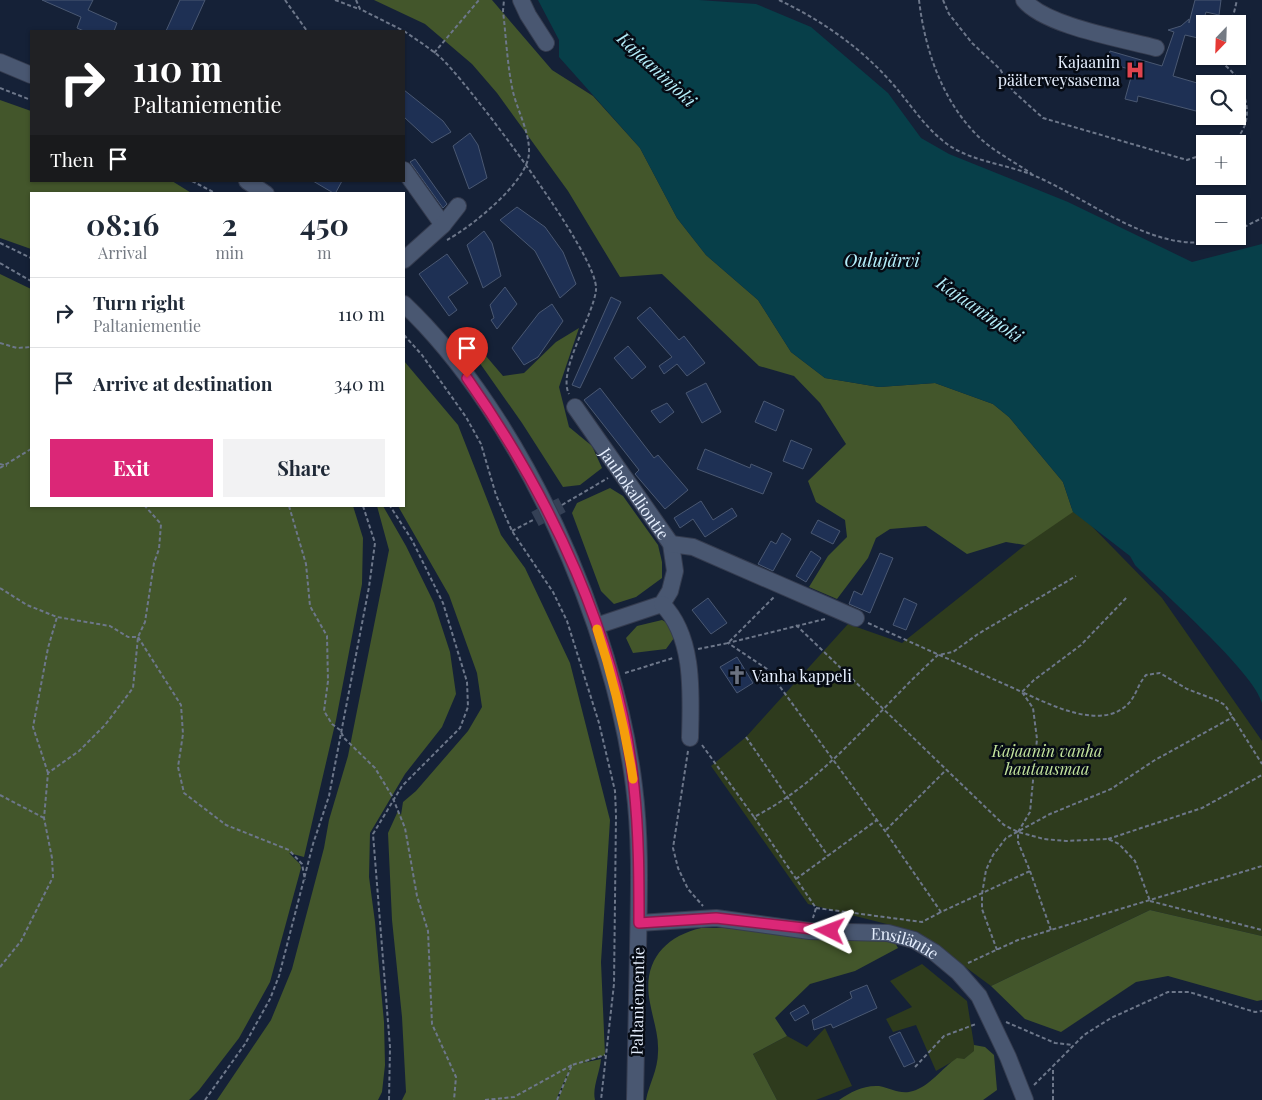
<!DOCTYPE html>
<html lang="en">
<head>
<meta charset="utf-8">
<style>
  body { margin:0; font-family:"Playfair Display",serif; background:#f2f2f3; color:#1f2937; height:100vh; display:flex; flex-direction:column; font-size:19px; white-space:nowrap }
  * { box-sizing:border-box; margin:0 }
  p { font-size:16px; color:#747a83 }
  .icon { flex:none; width:28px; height:28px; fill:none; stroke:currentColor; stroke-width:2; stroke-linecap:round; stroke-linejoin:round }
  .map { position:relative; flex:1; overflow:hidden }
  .details { position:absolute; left:30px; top:192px; width:375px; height:315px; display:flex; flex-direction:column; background:#fff; border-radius:0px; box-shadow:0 1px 4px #0004 }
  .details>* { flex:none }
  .hud { position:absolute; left:30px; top:30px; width:375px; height:152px; border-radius:0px; box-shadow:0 1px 4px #0004; background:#202124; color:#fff; overflow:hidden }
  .needle { width:32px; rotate:203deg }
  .fabs { position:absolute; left:1196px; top:15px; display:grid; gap:10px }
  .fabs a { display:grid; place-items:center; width:50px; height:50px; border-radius:0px; background:#fff; box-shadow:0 1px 4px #0004; font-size:25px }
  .pin { position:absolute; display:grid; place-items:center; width:42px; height:42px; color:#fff; margin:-51px -21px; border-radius:50% 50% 50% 0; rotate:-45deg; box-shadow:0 0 5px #0007 }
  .pin .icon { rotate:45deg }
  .me { position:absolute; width:55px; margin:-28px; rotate:273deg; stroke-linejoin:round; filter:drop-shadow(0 0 4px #0008) }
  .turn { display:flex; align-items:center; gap:18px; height:105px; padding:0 20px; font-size:22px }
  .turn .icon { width:65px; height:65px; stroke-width:2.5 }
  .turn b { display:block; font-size:35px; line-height:42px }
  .then { display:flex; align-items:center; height:48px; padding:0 20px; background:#0003; gap:10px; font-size:19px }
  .eta { display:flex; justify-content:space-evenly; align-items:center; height:85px; text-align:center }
  .eta b { font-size:30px; font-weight:700; line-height:35px }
  .primary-button { display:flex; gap:10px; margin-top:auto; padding:10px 20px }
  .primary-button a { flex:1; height:58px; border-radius:0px; background:#db2777; color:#fff; font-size:20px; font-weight:700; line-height:58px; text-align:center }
  .primary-button a+a { background:#f2f2f3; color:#1f2937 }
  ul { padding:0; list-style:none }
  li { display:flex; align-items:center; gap:15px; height:70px; padding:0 20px; border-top:1px solid #e0e1e3 }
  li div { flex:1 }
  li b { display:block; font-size:19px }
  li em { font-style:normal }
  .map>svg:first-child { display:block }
</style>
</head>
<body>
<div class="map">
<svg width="1262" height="1100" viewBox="0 0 1262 1100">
  <rect width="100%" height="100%" fill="#152137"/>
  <!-- green -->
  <path fill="#2e3b1d" d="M1073 507 1162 598 1262 741V936L1150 910 991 986 918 932 808 904 711 766 746 737 848 624 902 643Z
    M922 964 967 1001 975 1051 964 1059H957L936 1071 916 1025 893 1032 886 1019 912 1007 890 981Z
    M825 1028 852 1086 816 1100H777L753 1054 787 1036 807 1047Z"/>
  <!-- forest -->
  <path fill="#43562b" d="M374 0H492L552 70 593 96 640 148 677 218 706 255 758 300 791 352 825 378 879 387 935 383 993 404 1009 417 1063 482 1073 512 1025 545 1006 542 967 554 926 526 890 529 876 538 868 558 837 599 809 587 828 556 847 537 845 520 816 502 808 481 846 444 820 403 794 376 759 366 662 274 620 277 568 191 497 93 472 64 425 24Z
    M0 100 31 111V181H172L193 194H31V249L0 238Z
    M0 274 31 289V506H353L363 538 362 584 336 720 304 857 289 853 300 864 301 868 270 982 239 1038 199 1090 189 1100H0Z
    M579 328 559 387 569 427 592 446 602 468 580 485 563 487 522 423 465 342 469 336 503 376 524 373 556 342Z
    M404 361 458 425 501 535 525 568 570 663 610 820 601 962 605 1055 582 1063 601 1059C600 1072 592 1088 595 1100H558L571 1066 556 1100H402L406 1092 402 1017 392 920 388 833 398 811 401 815 403 802 416 791 468 731 482 707 477 673 449 595 398 506H404Z
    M610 488 623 496 658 545 662 562V578L636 597 614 604 601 591 572 513 577 503Z
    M377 506H383L406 546 434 603 450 652 456 694 442 727 405 774 370 833 369 877 375 922 384 1022 385 1065 382 1092 378 1100H217L271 1020 292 969 324 848 329 820 348 756 389 550Z
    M662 620 671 625 674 638 666 649 633 653 626 638 637 626Z
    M1150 910 1262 936V1000L1257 1001 1168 976 1136 982 1061 1032 1025 1019 991 986Z
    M701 928H725L816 938 893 939 898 948 855 971 810 984 775 1018 787 1036 753 1054 777 1100H646C649 1084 658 1070 658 1052 659 1035 653 1020 650 1003 642 963 663 937 701 928Z
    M974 1045 985 1047 994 1055 997 1090 983 1100H839C851 1092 863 1085 879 1086 891 1088 900 1095 913 1091 930 1086 942 1068 957 1058L964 1059 974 1051Z"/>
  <!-- water -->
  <path fill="#073f49" d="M538 0H699L756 4 811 27 888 93 921 138 949 154 1068 202 1192 262 1262 244V703C1254 672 1162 592 1135 565L1130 556 1073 512 1063 482 1009 417 993 404 935 383 879 387 825 378 791 352 758 300 706 255 677 218 640 148 559 57V40Z"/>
  <!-- building -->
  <path fill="#1e3054" stroke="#4a5872" d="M42 0H93L88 10 117 23 114 31H84L77 28 81 17Z
    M180 0H205L191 31H166Z
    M1195 0H1221L1219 15 1206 12 1198 38 1185 35 1173 76 1204 85 1196 111 1138 96 1137 102 1125 99 1133 70 1107 63 1110 51 1162 66 1174 32 1168 30 1181 26 1189 19V23Z
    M404 90 443 121 451 132 432 143 404 117Z
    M470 133 478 145 487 178 469 189 453 146Z
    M415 159 447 204 443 208 410 162Z
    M313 181H342L335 194Z
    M517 207 545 227 563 252 576 284 560 298 535 251 500 220Z
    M484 231 492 243 501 276 483 288 467 245Z
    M447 254 468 283 448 297 457 310 449 316 419 274Z
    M505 287 517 304 497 329 491 320 494 318 490 305Z
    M611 297 621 302 580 388 572 385Z
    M552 304 563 321 538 357 524 365 512 348 539 313Z
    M650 307 679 340 684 336 705 363 687 376 677 364 664 374 659 366 672 357 637 318Z
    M628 346 646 367 632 379 614 358Z
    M706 383 721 412 702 423 686 393Z
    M600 388 654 458 658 455 688 490 665 509 635 474 639 470 584 400Z
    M764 401 784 410 776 431 755 422Z
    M667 403 674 412 660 423 651 411Z
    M791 440 812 449 803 469 783 461Z
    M705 449 750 468 751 464 772 473 763 494 697 469Z
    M701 501 713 520 732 508 737 516 705 537 693 519 680 528 674 518Z
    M818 520 840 531 833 544 811 533Z
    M782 533 791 539 773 571 758 564 771 541 776 544Z
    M811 551 821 558 806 582 796 576Z
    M880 553 893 558 870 613 849 604 854 591 862 595Z
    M708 598 727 623 711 634 692 610Z
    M904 598 917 604 906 630 893 625Z
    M737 657 753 683 737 693 720 667Z
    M867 985 877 1008 833 1028 831 1024 814 1030 812 1020 852 998 850 992Z
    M804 1005 809 1013 795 1021 790 1013Z
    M900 1032 915 1062 904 1067 889 1037Z"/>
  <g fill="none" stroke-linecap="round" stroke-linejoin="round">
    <!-- minor-tunnel -->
    <path stroke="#344055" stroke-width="16" stroke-dasharray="16 8" stroke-linecap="butt" d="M535 519 562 505"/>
    <!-- minor casing -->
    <g stroke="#353c4f" stroke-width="18">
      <g id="minor">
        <path d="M521 0 528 15 546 43"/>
        <path d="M1024 0C1045 26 1123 39 1156 48"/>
        <path d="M0 62 31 75"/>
        <path d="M404 170 443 225"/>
        <path d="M247 181 266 194"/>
        <path d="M404 260 443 225 458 206"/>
        <path d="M404 304C522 416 614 625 634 786 641 840 639 895 638 949 637 1000 636 1050 635 1100"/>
        <path id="s1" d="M575 407 671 544 675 571 670 591 662 604 596 626"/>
        <path d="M671 544 693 547 856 618"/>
        <path d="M662 604C695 637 691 695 690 738"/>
        <path id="s2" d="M639 923 716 918 810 931 888 933 914 940 934 952 958 972 979 996 1008 1057 1025 1100"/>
      </g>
    </g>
    <!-- path -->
    <path stroke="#6d778a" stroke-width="2" stroke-dasharray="4 2.5" stroke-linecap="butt" d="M285 0 307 31
      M335 0 359 9
      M356 0 360 9 404 31
      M779 0C821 20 860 47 891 82 910 103 924 127 947 144 972 162 1007 164 1035 176 1088 198 1166 263 1224 236
      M919 0C925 51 943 104 982 140 997 153 1016 163 1032 174
      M943 0 949 14 972 43 1000 69 1013 91 1043 118 1187 160 1205 154
      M1229 24 1232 21 1237 0
      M404 31C418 41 435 51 446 63 474 92 600 257 596 290 593 317 557 371 569 394
      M434 53 479 0
      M1217 56C1222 64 1231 69 1236 77 1249 100 1254 127 1230 144
      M0 88 31 100
      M192 181 217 194
      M1238 230 1262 218
      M447 240C471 227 528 182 529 153 530 131 516 109 512 87 507 62 506 36 503 11L504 0
      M0 243 31 258
      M0 263 31 281
      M404 335 422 355 466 417 481 444 496 495 512 531 553 592 567 621 599 723 615 791 616 815 614 984 601 1100
      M0 343 17 348 31 347
      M0 464 7 466
      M0 468 31 449
      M562 505 608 478
      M289 506 306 564 310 606 327 636 328 681 324 711 332 724 340 730 344 738 375 768 392 796 405 828 417 896 428 931 432 1024 456 1077 454 1100
      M512 531 535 519
      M0 588 27 605 57 617 110 626 128 637H138
      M825 619 728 643 767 669 885 831 941 912 1030 871 1018 842V832L1030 812 1037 739 1033 708 1022 692C1051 705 1101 731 1128 704 1136 696 1138 684 1146 675L1160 673 1187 689 1216 700 1225 705 1262 764
      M868 623 1022 692 1034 680 1081 645 1127 597
      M796 625 1004 825 1018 832 1044 839 1066 841 1108 839 1119 844 1135 861 1150 901
      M138 637 181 705 183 734 178 767 184 793 226 825 289 850 302 864 305 880
      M698 649 728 643 774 597
      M625 673 673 658
      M746 737 828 856
      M702 745 754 817C827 780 878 709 938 655L953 652 978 634 1076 576
      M688 751 673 848 678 868 688 889 703 906
      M48 773 33 727 48 648 57 617
      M0 795 44 818
      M754 817 816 908 813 918
      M886 830 946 770
      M1108 839 1202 808 1262 775
      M1030 871 1051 930
      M796 879 877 820
      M1150 901 1262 930
      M816 908 922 922 941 912
      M997 950 982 909V894L986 870 993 855 1006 838 1050 814 1111 789 1155 760 1233 717
      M968 963 1018 940 1262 866
      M0 967 21 941 53 877 52 858 44 818 48 773 79 751 105 725 133 688 138 637 145 622 154 563 159 549 161 524 145 506
      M1006 1022 1055 1043 1072 1045
      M915 1067 944 1036 976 1024
      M1034 1085 1084 1035 1111 1018 1168 992H1189L1255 1012 1262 1011
      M205 1100 245 1044 270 999 279 976 313 844 329 796 369 587 375 543 363 506
      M389 1100 390 1047 373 834 402 786 460 728 468 707 467 682 443 603 412 540 390 506
      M485 1100 514 1097 572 1065
      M557 1100 572 1065 605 1055
      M1053 1100V1068"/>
    <!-- minor -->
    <use href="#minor" stroke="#495771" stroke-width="16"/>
  </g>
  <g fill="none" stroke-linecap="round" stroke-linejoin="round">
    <!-- route casing -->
    <g stroke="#8e194d" stroke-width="12">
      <path id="route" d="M467 378C551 498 619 640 634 787 639 833 639 878 639 923L716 918 830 931"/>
    </g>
    <!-- route -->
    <use href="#route" stroke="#db2777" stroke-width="9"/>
    <!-- slow -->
    <path stroke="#f59e0b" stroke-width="9" d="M597 629C613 678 625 728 633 779"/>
  </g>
  <!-- icons -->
  <defs>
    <g id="hospital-bare" transform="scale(1.5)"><path d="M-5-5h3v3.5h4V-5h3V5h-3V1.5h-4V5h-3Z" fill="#e0444e" stroke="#060b14" stroke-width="2.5" paint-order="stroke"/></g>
    <g id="church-bare" transform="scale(1.5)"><path d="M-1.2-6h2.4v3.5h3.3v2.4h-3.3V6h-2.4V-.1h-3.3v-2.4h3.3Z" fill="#6b7280" stroke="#060b14" stroke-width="2.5" paint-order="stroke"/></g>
  </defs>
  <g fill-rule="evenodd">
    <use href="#hospital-bare" x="1135" y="70"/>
    <use href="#church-bare" x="737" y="675"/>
  </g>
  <g text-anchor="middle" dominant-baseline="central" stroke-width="5" stroke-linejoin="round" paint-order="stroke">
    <!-- poi labels -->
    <g font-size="16" fill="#e6effe" stroke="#060b14" text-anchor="end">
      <text x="1120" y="61">Kajaanin<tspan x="1120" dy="18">pääterveysasema</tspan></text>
      <text x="752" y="675" text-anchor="start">Vanha kappeli</text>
    </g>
    <!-- street labels -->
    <g font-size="16" fill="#e6effe" stroke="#060b14">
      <text stroke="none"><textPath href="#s1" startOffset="105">Jauhokalliontie</textPath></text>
      <text stroke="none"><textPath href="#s2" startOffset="269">Ensiläntie</textPath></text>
      <text transform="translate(637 1001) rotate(-89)">Paltaniementie</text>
    </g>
    <!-- park labels -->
    <g font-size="16" font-style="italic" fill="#c4e59e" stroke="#060b14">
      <text x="1047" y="750">Kajaanin vanha<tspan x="1047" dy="18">hautausmaa</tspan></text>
    </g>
    <!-- water labels -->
    <g font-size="18" font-style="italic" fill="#b5eefa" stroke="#060b14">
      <text transform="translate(657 69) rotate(43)">Kajaaninjoki</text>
      <text x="882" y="260">Oulujärvi</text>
      <text transform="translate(980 309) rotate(35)">Kajaaninjoki</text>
    </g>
  </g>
</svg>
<div class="fabs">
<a><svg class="needle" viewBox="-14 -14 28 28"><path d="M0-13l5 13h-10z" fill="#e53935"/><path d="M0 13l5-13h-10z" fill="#747a83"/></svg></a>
<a><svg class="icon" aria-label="search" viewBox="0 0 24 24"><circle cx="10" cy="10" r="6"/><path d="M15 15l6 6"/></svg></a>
<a>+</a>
<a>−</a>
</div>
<div class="pin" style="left:467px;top:378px;background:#d93025"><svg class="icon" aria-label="arrive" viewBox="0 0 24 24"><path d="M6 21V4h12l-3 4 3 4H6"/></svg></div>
<svg class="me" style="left:830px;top:931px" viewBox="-20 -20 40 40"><path d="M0-17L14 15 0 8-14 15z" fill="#db2777" stroke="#fff" stroke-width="4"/></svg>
<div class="hud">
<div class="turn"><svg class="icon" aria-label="right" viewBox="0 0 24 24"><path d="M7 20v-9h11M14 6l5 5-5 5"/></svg><div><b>110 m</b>Paltaniementie</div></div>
<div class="then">Then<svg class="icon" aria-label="arrive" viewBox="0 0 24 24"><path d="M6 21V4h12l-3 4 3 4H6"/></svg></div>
</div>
<section class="details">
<div class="eta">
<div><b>08:16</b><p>Arrival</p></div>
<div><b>2</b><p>min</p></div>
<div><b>450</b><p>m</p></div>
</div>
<ul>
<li><svg class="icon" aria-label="right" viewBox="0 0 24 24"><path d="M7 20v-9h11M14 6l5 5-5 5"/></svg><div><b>Turn right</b><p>Paltaniementie</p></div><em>110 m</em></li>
<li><svg class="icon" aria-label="arrive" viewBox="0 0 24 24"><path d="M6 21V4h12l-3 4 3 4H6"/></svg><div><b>Arrive at destination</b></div><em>340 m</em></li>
</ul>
<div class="primary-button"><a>Exit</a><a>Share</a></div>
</section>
</div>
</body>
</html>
